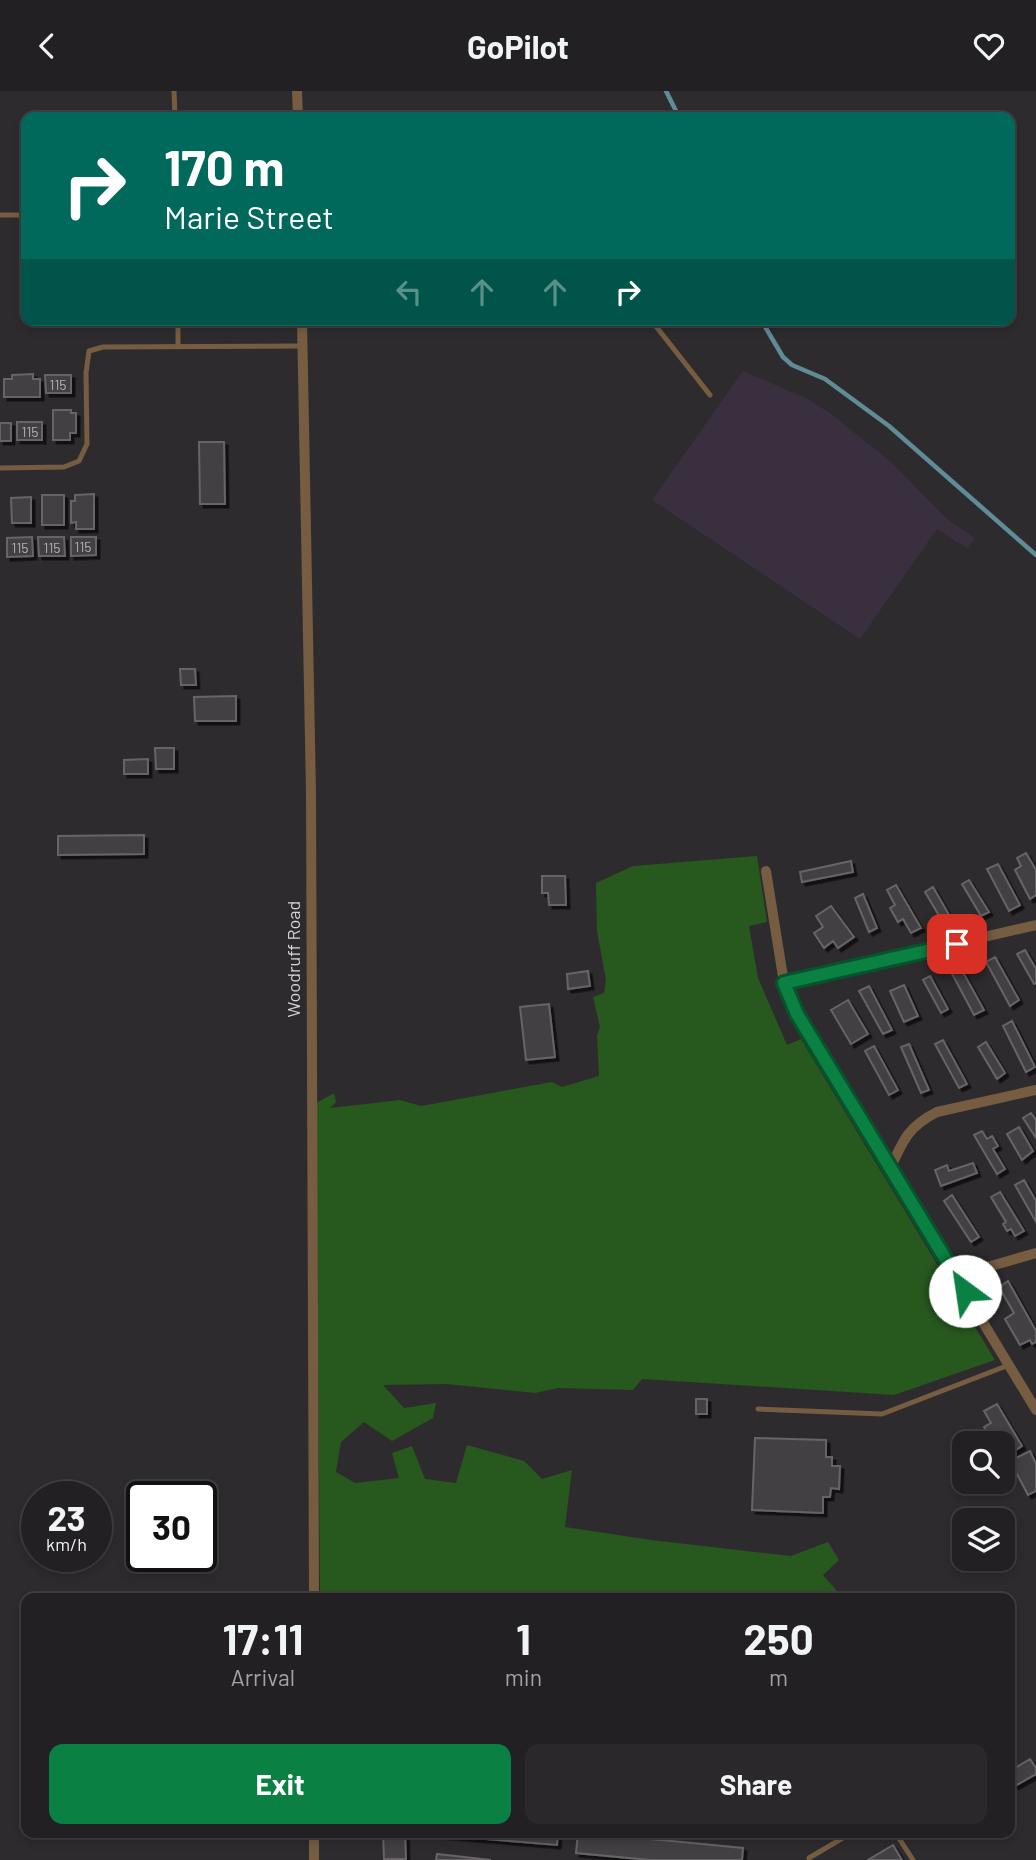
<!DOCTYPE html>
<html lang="en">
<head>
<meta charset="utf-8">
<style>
  body { margin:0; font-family:Barlow,sans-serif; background:#2a282a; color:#f1f3f6; height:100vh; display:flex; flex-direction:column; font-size:26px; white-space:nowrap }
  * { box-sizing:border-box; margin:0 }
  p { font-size:23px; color:#a2a3a5 }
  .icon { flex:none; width:38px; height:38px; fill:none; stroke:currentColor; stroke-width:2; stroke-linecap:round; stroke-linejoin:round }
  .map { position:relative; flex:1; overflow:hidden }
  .sheet { position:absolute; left:21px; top:1502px; width:994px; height:245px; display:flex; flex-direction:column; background:#222022; border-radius:14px; box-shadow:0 4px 10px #0003,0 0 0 2px #3f3e40 }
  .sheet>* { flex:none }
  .guide { position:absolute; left:21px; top:21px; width:994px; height:214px; border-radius:14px; box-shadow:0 4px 10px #0003,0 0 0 2px #3f3e40; background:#00695c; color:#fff; overflow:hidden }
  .fabs { position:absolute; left:952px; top:1340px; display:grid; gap:14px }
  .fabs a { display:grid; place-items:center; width:63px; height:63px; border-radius:14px; background:#222022; box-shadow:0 4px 10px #0003,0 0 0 2px #3f3e40; font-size:35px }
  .speed { position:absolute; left:21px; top:1390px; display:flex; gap:14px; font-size:35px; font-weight:700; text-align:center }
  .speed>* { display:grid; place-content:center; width:91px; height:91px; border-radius:50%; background:#222022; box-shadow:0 4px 10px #0003,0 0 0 2px #3f3e40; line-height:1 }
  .speed small { font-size:18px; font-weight:400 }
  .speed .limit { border:4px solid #111; border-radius:10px; background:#fff; color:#111 }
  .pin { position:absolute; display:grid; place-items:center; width:60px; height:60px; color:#fff; margin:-30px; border-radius:14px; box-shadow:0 4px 10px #0006 }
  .me { position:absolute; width:77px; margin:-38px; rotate:329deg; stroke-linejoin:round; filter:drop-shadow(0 0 5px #0008) }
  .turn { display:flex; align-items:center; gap:24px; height:147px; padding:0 28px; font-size:32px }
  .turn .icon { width:91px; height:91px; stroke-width:2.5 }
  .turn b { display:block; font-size:49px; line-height:60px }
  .lanes { display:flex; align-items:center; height:66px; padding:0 28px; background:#0003; justify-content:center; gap:35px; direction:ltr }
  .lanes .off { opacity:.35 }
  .eta { display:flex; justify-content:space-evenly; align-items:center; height:119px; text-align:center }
  .eta b { font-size:42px; font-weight:700; line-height:49px }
  .cta { display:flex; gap:14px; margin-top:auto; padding:14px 28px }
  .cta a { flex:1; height:80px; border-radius:14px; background:#0b8043; color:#fff; font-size:28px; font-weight:700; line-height:80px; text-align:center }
  .cta a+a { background:#2a282a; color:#f1f3f6 }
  header { display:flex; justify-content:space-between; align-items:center; height:91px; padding:0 28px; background:#222022; font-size:32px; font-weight:700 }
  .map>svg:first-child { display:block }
</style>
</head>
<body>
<header><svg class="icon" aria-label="back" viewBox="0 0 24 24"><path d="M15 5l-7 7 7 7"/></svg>GoPilot<svg class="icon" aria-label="heart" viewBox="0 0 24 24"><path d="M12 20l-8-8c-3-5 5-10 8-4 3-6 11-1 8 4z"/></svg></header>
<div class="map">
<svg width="1036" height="1769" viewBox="0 0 1036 1769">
  <defs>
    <filter id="shadow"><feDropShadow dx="3.5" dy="3.5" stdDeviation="0" flood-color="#0009"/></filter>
  </defs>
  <rect width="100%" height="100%" fill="#2e2b2e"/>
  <!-- industrial -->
  <path fill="#392f3e" d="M743 280 808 308 831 323 890 370 947 428 975 447 967 457 937 438 860 548 652 409Z"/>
  <!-- green -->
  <path fill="#27581e" d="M757 765 767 831 749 835 758 887 787 954 801 948 995 1269 894 1304 642 1288 633 1299 558 1297 535 1302 447 1293 383 1294 404 1317 436 1312 433 1327 392 1350 364 1331 341 1351 336 1381 355 1392 399 1387 392 1362 412 1355 425 1388 456 1392 467 1354 524 1370 542 1388 572 1379 565 1436 651 1449 791 1465 828 1451 839 1469 823 1484 843 1507H320L316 1012 334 1002 336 1011 330 1017 400 1009 421 1015 552 991 562 996 599 985 597 944 600 936 593 906 604 902 606 889 597 840 596 792 633 775Z"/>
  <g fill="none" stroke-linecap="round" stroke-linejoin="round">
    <!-- stream -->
    <path stroke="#5f8c97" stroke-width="4.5" d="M666 0 679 26
      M761 229 783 266 792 274 825 288 889 335 1036 464"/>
  </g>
  <!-- building -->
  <path fill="#434042" stroke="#676466" stroke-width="2" filter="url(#shadow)" d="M33 283V288H40V306H4V288H12V284Z
    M45 284H71V302H46Z
    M53 319H71V322H76V342H70V349H53Z
    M17 331H42V349H17Z
    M0 332H11V350H0Z
    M199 351H224L225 413H200Z
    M94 403V438H76V431L71 432V410H75V404Z
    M42 404H64V434H42Z
    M31 406V432H12L11 407Z
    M32 446 33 465 7 466V447Z
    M38 446H64L65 465H39Z
    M71 446H96V464L71 465Z
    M180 578H195L196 594H181Z
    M236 605V630H195L194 606Z
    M155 657H174V678H156Z
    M148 668V683H124V669Z
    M144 744V763L58 764V745Z
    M1026 762 1036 779V804L1030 808 1015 779 1021 775 1017 767Z
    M851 770 853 781 802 791 800 781Z
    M998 773 1020 814 1009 820 987 778Z
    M542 785H565L566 814H549L548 802H542Z
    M969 789 989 821 981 825 962 793Z
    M896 794 921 837 911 842 903 828 898 831 890 817 895 814 887 799Z
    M933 796 952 829 944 833 925 801Z
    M863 803 877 837 869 841 855 807Z
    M831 815 854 846 838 857 833 850 824 857 814 842 823 836 816 825Z
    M1025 859 1036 878V892L1034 893 1017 863Z
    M995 866 1019 909 1010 915 986 871Z
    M959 874 984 919 974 924 950 879Z
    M588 880 590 895 568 898 567 883Z
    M930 885 948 918 941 922 923 889Z
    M904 894 918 925 904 931 890 900Z
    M869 895 892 939 883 943 859 900Z
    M848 909 868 943 851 953 831 919Z
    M549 913 555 966 526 969 520 916Z
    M1012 930 1035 976 1026 981 1003 935Z
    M943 949 967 993 959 997 935 953Z
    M986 951 1005 982 997 988 978 956Z
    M909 953 929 999 921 1002 901 956Z
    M874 955 898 999 889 1004 865 960Z
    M1031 1022 1036 1029V1047L1023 1027Z
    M1019 1036 1033 1060 1022 1069 1007 1043Z
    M982 1040 987 1048 992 1045 998 1055 993 1058 1005 1078 997 1083 974 1044Z
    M973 1072 977 1082 941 1095 935 1079 947 1074 949 1080Z
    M1024 1089 1036 1110V1131L1015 1094Z
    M1000 1101 1024 1140 1015 1145 1011 1138 1007 1140 1003 1133 1006 1131 991 1106Z
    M952 1104 979 1146 971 1151 944 1110Z
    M1008 1190 1036 1240V1251L1032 1253 1030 1249 1020 1254 1005 1228 1014 1222 999 1196Z
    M696 1308H707V1323H696Z
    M997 1313 1022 1355 1003 1367V1353H994L984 1336 991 1332 984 1320Z
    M755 1347 826 1349V1366H832V1375H840L839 1398 831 1397 830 1406H823V1422L752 1419Z
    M1030 1360 1036 1373V1400L1028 1404 1010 1370Z
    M1030 1668 1036 1677V1683L1015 1695 1010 1687V1680Z
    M383 1741H405L406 1768H384Z
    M427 1741H558L557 1754 427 1743Z
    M578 1741 743 1757 742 1769H650L576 1762Z
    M893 1754 902 1769H868Z
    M437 1763 491 1769H436Z"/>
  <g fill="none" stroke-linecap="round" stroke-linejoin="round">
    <!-- lane -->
    <path stroke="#765d42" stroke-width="5" d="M174 0 175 26
      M0 124H26
      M178 229V254
      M651 229 710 304
      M0 377 64 376 79 370 87 353 86 282 89 260 103 256 302 255
      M758 1318 882 1323 1009 1274
      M895 1741 913 1769
      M809 1767 853 1741"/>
    <!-- street -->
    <path stroke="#765d42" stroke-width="10" d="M297 0 298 26
      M302 229 311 702 314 1507
      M766 780 784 892 797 924 1036 1319
      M784 892 1036 834
      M891 1076C903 1049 909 1035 937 1021L1036 999
      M956 1185 1036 1162
      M314 1741V1769"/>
  </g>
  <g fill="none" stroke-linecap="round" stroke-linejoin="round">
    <!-- route casing -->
    <g stroke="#07532c" stroke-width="18">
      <path id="route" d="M957 853 784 892 797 923 965 1200"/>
    </g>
    <!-- route -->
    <use href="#route" stroke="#0b8043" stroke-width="12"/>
  </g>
  <g text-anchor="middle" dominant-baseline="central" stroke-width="7" stroke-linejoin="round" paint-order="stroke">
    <!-- number labels -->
    <g font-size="14" fill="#b2b0b1">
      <text x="58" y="293">115</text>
      <text x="30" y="340">115</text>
      <text x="83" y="455">115</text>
      <text x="20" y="456">115</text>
      <text x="52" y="456">115</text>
    </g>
    <!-- street labels -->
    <g font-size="18" fill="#d7d5d6" stroke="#2e2b2e">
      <text transform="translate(293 868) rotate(-90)">Woodruff Road</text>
    </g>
  </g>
</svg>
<div class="fabs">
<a><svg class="icon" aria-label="search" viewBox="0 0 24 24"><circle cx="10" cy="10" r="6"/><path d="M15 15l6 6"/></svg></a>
<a><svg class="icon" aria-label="layers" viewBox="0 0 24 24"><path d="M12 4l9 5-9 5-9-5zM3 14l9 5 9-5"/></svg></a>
</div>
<div class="speed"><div>23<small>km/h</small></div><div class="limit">30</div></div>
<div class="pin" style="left:957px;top:853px;background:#d93025"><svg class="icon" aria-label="arrive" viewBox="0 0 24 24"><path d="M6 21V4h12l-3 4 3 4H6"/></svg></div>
<svg class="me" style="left:965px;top:1200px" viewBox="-20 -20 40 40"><circle r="19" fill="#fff"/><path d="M0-13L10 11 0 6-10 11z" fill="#0b8043"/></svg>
<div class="guide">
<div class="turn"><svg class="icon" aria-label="right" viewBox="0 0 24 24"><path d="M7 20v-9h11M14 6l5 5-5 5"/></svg><div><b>170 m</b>Marie Street</div></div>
<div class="lanes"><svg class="icon off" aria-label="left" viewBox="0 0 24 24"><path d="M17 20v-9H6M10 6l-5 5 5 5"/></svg><svg class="icon off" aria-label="ahead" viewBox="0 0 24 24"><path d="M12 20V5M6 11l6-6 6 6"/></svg><svg class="icon off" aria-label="ahead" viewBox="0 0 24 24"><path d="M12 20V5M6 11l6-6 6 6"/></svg><svg class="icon" aria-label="right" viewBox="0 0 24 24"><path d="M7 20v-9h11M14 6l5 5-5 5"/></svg></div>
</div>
<section class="sheet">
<div class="eta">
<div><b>17:11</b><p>Arrival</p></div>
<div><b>1</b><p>min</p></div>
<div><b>250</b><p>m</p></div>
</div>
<div class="cta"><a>Exit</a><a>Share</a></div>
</section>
</div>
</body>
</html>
